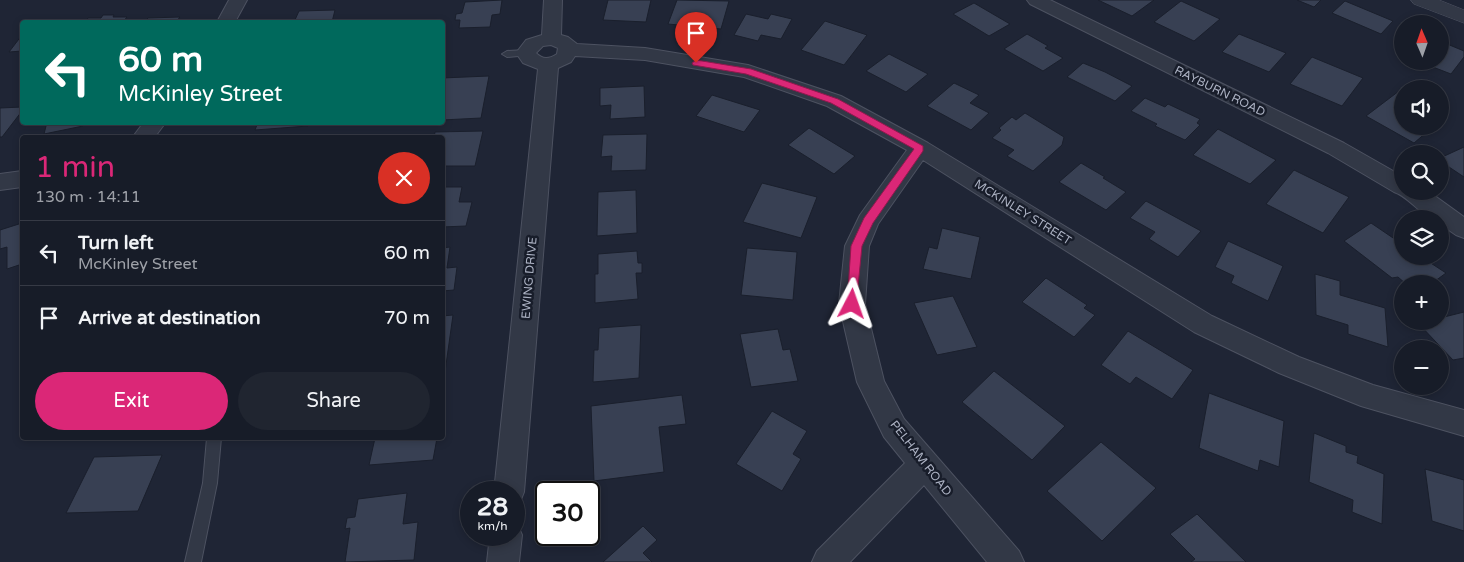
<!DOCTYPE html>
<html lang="en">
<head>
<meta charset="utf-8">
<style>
  body { margin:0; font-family:"Varela Round",sans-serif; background:#202530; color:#f1f3f6; height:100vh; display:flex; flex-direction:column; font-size:19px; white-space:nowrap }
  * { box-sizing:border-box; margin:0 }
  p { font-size:16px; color:#9ea1a8 }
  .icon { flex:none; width:28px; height:28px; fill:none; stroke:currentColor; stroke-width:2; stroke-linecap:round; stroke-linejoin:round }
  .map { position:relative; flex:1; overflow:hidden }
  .sheet { position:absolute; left:20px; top:135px; width:425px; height:305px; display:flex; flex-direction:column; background:#171c28; border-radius:5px; box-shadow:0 2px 8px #0003,0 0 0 1px #363a45 }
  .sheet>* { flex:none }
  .hud { position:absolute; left:20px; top:20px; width:425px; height:105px; border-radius:5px; box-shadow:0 2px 8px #0003,0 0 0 1px #363a45; background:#00695c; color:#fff; overflow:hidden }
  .needle { width:32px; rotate:358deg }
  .tools { position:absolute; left:1394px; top:15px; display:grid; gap:10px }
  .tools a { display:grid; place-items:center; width:55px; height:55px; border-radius:50%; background:#171c28; box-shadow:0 2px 8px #0003,0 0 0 1px #363a45; font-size:25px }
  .speed { position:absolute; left:460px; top:481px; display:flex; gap:10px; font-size:25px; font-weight:700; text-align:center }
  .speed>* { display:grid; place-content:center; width:65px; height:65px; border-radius:50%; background:#171c28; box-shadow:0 2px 8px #0003,0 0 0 1px #363a45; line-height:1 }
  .speed small { font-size:12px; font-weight:400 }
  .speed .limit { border:2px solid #111; border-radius:8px; background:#fff; color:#111 }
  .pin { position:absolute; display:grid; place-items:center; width:42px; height:42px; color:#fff; margin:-51px -21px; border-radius:50% 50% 50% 0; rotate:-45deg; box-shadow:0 0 5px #0007 }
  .pin .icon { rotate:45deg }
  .me { position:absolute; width:55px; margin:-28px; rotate:4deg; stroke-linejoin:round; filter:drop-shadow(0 0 4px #0008) }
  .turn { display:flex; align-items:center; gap:18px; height:105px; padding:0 15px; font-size:22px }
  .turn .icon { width:65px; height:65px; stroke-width:2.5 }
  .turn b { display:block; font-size:35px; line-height:42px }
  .round { display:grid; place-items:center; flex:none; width:52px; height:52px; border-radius:26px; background:#202530 }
  .overview { display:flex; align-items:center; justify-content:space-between; height:85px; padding:0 15px }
  h1 { font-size:30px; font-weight:600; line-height:38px; color:#db2777 }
  .button { display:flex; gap:10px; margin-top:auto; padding:10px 15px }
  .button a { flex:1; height:58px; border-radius:30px; background:#db2777; color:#fff; font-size:20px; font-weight:600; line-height:58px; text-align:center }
  .button a+a { background:#202530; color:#f1f3f6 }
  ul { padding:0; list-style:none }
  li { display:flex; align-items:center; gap:15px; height:65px; padding:0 15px; border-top:1px solid #363a45 }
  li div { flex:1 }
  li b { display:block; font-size:19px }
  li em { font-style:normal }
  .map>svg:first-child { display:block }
</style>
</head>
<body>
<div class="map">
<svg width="1464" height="562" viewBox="0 0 1464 562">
  <rect width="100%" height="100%" fill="#1f2535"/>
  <!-- building -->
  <path fill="#384053" stroke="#1a1f2c" d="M502 0 500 14 492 15 490 27 459 28 460 20H455L456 14 462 13 465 2Z
    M608 0H651L646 22 603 20Z
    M677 0 729 1 721 29 668 24Z
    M1098 0H1154L1132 16Z
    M1297 0H1321L1314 7Z
    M1181 1 1220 19 1194 41 1154 22Z
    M1345 1 1393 21 1381 34 1332 13Z
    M974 3 1010 24 989 36 953 14Z
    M335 10 332 22H294L299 11Z
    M746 14 768 19 771 14 792 19 781 39 761 35 758 41 734 35Z
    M103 15H114L113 17H127L123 22H85L88 18H101Z
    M180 17 176 22H144L148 18Z
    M825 21 867 35 844 65 801 50Z
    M1027 34 1048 46 1045 48 1063 58 1043 71 1004 49Z
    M1239 34 1286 53 1269 72 1222 52Z
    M22 35V51L9 52Z
    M1440 41 1464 51V57L1451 74 1425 64 1427 61H1440Z
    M889 54 928 74 906 92 866 71Z
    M1312 57 1363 78 1342 106 1290 84Z
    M1083 63 1105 72 1132 86 1115 101 1067 77Z
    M489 76 481 118 442 120V78Z
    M954 83 979 95 970 103 989 113 971 130 927 106Z
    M644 86 645 117 610 119 611 105 600 106V88Z
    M1399 91 1402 93V126H1434L1414 143 1366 116Z
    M712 95 760 110 744 132 696 116Z
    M1145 98 1165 107 1168 104 1200 119 1197 123 1200 125 1185 140 1155 126 1157 124 1131 111Z
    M22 107V111L2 137H0V108Z
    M1025 113 1064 137 1062 145 1033 171 1007 156 1014 150 992 138 1001 130 999 128 1012 117 1016 120Z
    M47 122H84L83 126 44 134Z
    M258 122H309L308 126 255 130Z
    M809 128 855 156 834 174 788 145Z
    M1218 129 1276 160 1250 184 1193 155Z
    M483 131 475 166H442V138H434L435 132Z
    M647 134 646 170 611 171 612 156 601 157 603 135Z
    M1464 147V177L1440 161V158Z
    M1081 163 1105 177 1103 178 1126 192 1106 210 1059 182Z
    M1294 170 1349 197 1323 233 1266 204Z
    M762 183 817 197 801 238 743 222Z
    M442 187H462L459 202H472L466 226 442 227Z
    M636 190 637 233 597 236 598 192Z
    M1146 201 1201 231 1178 257 1149 239 1155 232 1130 218Z
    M22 223V264L7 269V247L0 249V230Z
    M1371 223 1402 244V256H1420L1446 273 1431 284H1406L1398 277 1392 278 1344 241Z
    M942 228 980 237 971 279 923 269 929 247 937 249Z
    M1228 241 1283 266 1268 301 1231 283 1234 276 1215 267Z
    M450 247 447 268 457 267 454 290 442 291V248Z
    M747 248 797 252 793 300 741 295Z
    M637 251 638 263H642V273H636L638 299 595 303V274H598V254Z
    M1315 274 1340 281V295L1385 308 1388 347 1348 334V325L1316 315Z
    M1046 278 1087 305 1084 308 1095 315 1074 337 1022 302Z
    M953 296 977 347 937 355 914 303Z
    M1464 312V358L1453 360 1418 323 1440 321V318Z
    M453 315 445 372H442V316Z
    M641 325 639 378 593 382 594 350H598L599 328Z
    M778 329 783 350 790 349 798 381 751 387 740 334Z
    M1128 331 1193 370 1172 399 1136 377 1130 384 1101 365Z
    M994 371 1065 426 1032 460 962 402Z
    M1209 393 1284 421 1279 467 1260 460 1258 471 1199 448Z
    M682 395 686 424 659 427 664 472 594 481 591 406Z
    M772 411 807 431 793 454 801 459 782 491 736 464Z
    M1314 433 1346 446V452L1358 456 1357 463 1384 474 1382 524 1352 512 1353 500 1309 482Z
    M375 438H437L433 460 369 465Z
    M1101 442 1156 488 1102 541 1047 491Z
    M162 455 138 511 66 513 94 457Z
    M1425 469 1464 480V531L1432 521Z
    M407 493 403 524 418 522 414 560 345 562 350 528 345 529 347 518 355 517 358 499Z
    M1197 514 1246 562H1191L1195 559 1170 534Z
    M643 526 657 540 643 553 652 562H603Z"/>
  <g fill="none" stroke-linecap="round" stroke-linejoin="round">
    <!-- service casing -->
    <g stroke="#4d5261" stroke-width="2">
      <path id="service" d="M526 50 531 53 529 55 507 57 502 54 507 51Z
        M207 438H221L217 483 201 562H185L203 483Z"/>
    </g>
    <!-- minor casing -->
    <g stroke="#4d5261" stroke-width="2">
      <path id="minor" d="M229 0H247L235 22H217Z
        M544 0H562L561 35 568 37 577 44 645 48 748 65 841 96 928 143 1212 316 1299 357 1373 385 1464 410V436L1361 406 1279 373 1194 332 923 160 878 224 869 246 865 304 884 381 904 419 1019 551 1024 562H987L924 485 850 562H812L817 551 905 463 884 437 857 382 839 304 845 246 860 215 907 150 827 106 744 77 645 60 575 56 571 62 558 68 524 492 520 502 514 504V492H494L538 69 523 63 516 53 526 40 542 35ZM551 45 558 48 557 54C549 59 543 60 536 53L543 46Z
        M1027 0H1050L1344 143 1402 176V191H1428L1464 217V238L1456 235 1440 224V219C1422 219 1410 197 1394 192L1328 153 1030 4Z
        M144 122H166L154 138H132Z
        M22 171V187L0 190V174Z
        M514 523 517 524 522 535 519 562H487L490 535H514Z"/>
    </g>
    <!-- tertiary casing -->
    <g stroke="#4d5261" stroke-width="1">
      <path id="tertiary" d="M1411 0H1439L1464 10V23L1414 4Z"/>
    </g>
    <!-- service -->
    <use href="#service" fill="#323846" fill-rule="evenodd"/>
    <!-- minor -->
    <use href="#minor" fill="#323846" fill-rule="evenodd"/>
    <!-- tertiary -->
    <use href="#tertiary" fill="#323846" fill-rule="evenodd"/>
  </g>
  <!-- route -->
  <path fill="#db2777" stroke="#8e194d" d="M696 60 751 69 838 99 923 146V151L873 223 862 246 856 307H848L847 304 851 246 864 218 914 149 831 103 746 74 693 65 692 63Z"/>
  <g text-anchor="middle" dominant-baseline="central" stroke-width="5" stroke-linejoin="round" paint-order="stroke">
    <!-- street labels -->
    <g font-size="12" fill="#acb2c3" stroke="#181d2a">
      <text transform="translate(1220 91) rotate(26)">RAYBURN ROAD</text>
      <text transform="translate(1023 212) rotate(32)">MCKINLEY STREET</text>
      <text transform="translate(529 278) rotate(-85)">EWING DRIVE</text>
      <text transform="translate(921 458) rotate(52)">PELHAM ROAD</text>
    </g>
  </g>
</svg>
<div class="tools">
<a><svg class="needle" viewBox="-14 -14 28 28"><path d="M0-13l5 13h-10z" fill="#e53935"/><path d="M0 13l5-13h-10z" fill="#9ea1a8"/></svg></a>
<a><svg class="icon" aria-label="sound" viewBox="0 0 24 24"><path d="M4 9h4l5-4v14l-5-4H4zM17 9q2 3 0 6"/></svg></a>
<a><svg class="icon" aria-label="search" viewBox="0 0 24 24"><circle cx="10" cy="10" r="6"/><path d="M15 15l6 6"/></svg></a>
<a><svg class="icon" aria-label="layers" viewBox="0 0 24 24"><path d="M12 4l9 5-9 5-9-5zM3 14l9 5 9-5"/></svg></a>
<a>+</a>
<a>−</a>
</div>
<div class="speed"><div>28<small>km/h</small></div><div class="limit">30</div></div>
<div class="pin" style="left:696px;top:63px;background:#d93025"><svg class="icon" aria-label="arrive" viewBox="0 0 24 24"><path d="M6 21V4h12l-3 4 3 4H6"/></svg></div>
<svg class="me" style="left:852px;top:304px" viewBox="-20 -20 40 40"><path d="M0-17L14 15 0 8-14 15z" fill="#db2777" stroke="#fff" stroke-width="4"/></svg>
<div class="hud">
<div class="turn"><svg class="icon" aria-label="left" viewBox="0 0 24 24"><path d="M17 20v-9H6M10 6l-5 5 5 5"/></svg><div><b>60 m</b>McKinley Street</div></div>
</div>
<section class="sheet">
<div class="overview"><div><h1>1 min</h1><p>130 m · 14:11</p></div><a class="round" style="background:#d93025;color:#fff"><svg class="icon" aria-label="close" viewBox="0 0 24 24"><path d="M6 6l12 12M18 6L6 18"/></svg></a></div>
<ul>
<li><svg class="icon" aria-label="left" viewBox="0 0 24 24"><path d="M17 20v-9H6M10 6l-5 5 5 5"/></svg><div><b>Turn left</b><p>McKinley Street</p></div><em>60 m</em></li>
<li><svg class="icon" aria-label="arrive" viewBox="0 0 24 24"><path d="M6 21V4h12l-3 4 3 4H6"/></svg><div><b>Arrive at destination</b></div><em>70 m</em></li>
</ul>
<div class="button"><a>Exit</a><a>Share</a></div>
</section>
</div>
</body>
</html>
